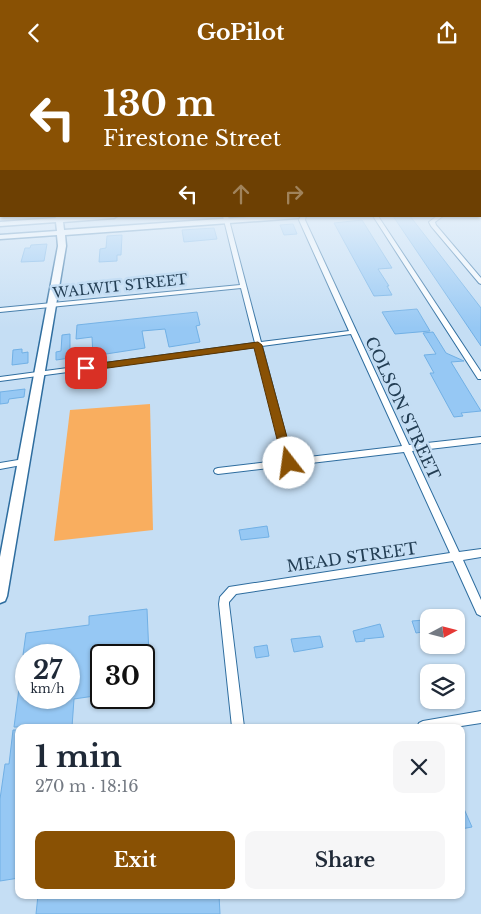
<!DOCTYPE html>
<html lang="en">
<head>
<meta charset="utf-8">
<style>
  body { margin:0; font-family:"Libre Baskerville",serif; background:#f6f6f7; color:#1f2937; height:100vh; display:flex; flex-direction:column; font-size:19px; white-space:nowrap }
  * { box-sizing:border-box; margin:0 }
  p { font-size:16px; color:#747a83 }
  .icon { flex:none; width:28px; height:28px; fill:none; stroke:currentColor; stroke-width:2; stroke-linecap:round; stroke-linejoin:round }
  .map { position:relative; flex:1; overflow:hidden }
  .details { position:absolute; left:15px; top:659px; width:450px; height:175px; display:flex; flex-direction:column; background:#fff; border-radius:10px; box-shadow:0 1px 4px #0004 }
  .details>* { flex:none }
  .hud { position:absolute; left:0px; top:0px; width:481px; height:152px; box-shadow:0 1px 4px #0004; background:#895104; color:#fff; overflow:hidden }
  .needle { width:32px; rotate:83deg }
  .tools { position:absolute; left:420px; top:544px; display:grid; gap:10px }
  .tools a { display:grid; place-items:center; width:45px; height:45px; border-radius:10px; background:#fff; box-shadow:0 1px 4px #0004; font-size:25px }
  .speed { position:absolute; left:15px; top:579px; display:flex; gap:10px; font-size:25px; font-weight:700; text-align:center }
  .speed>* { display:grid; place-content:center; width:65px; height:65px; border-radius:50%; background:#fff; box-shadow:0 1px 4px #0004; line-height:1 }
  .speed small { font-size:12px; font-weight:400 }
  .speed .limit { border:2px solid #111; border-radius:8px; background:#fff; color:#111 }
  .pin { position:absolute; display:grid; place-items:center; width:42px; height:42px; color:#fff; margin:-21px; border-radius:10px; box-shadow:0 2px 8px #0006 }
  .me { position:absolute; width:55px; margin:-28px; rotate:345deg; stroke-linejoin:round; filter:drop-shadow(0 0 4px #0008) }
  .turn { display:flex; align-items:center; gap:18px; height:105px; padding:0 20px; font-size:22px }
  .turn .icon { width:65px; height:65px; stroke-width:2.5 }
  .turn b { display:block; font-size:35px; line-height:42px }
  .lanes { display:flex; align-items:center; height:48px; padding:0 20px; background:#0003; justify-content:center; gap:25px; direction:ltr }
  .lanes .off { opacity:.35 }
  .round { display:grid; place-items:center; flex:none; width:52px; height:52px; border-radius:10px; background:#f6f6f7 }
  .headline { display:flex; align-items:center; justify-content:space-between; height:85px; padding:0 20px }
  h1 { font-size:30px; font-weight:700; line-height:38px }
  .action { display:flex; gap:10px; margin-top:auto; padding:10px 20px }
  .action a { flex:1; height:58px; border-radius:10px; background:#895104; color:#fff; font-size:20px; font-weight:700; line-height:58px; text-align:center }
  .action a+a { background:#f6f6f7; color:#1f2937 }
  header { display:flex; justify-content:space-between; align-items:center; height:65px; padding:0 20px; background:#895104; color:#fff; font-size:22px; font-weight:700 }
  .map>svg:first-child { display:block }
</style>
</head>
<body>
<header><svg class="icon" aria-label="back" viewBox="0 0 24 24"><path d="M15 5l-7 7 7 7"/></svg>GoPilot<svg class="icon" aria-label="share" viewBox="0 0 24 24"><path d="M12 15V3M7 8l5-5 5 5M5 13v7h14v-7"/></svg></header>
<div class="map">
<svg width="481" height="849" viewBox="0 0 481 849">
  <rect width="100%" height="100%" fill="#c5def4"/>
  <!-- green -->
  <path fill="#f9ae5f" d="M150 339 153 465 54 476 70 345Z"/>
  <!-- building -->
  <path fill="#96c8f4" stroke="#71b0e5" d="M393 151H410L481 243V281Z
    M362 155 392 203 378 204 389 221H387L392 230 374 231 334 158Z
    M293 159 297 169 284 170 280 160Z
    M214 163 217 174 184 177 182 165Z
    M122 170 121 190H117V196L99 197 100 184 106 183 107 171Z
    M47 179 44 196 21 197 25 183H30L31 180Z
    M417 244 430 266 395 269 382 247Z
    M197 247 200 260 196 261 200 277 169 282 165 264 142 266 145 283 93 291 92 272 76 274 77 260Z
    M433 267 446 288 464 296 451 297 481 346 461 348 463 351 454 352 430 308H434L424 290 436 289 423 268Z
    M70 269V293L56 295V287L61 286 62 270Z
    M22 284V288L28 287V298L12 300 13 285Z
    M25 324 24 332 9 334 8 338 0 339V327Z
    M267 461 269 472 241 475 239 465Z
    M147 544 149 590H101V630L74 634 72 662H14L21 608H26V632H69V590H23L26 568 89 560V551Z
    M424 555 428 566 416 568 412 556Z
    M380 559 384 572 364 574 365 576 356 577 353 566Z
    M320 571 323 582 294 587 291 574Z
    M267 580 269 591 256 593 254 582Z
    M13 665H19V813L0 816V734L5 699H9Z
    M461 737 472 762 461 764Z
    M38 830H219L220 849H36Z"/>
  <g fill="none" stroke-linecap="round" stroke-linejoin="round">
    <!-- street casing -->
    <g stroke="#2e6d9f" stroke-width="2">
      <path id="street" d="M223 151H228L261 277 349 266 299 155 301 151H306L305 155 409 380 481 372V378L412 386 459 487 481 484V492L463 495 481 535V551L477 549 453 496 236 529 229 537V539L244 662H232L219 539 220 532 229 522 450 488 404 387 218 409 215 408 214 406 215 404 218 403 284 395 256 282 0 316V312L255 278 241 223 0 247V243L240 220ZM351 269 402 381 292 394 262 281Z
        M373 151H378L481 307V314H478Z
        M437 151H443L435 157 436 160 481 213V219L479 218 431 161 429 157Z
        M24 394 27 395 28 397 27 399 0 404V398Z
        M481 646V658L455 662H417L419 658 423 656Z"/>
    </g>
    <!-- secondary casing -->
    <g stroke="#2e6d9f" stroke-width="3">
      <path id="secondary" d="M55 151H117L114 153 63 157 64 165 264 151H301L298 153 65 170 66 181 7 531 5 536 0 538V492L58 181 57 170 0 174V170L57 166 56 157 0 161V157L56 153Z"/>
    </g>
    <!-- street -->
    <use href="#street" fill="#fff" fill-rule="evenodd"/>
    <!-- secondary -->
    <use href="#secondary" fill="#fff" fill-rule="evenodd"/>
  </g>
  <!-- sky -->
  <linearGradient id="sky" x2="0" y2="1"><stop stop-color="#6bc0da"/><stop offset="0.55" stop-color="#e5f0fa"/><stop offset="1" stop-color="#e5f0fa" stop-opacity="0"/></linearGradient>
  <rect width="481" height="263" fill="url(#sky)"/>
  <!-- route -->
  <path fill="#895104" stroke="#593503" d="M258 277 262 280 294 398 289 402 283 398 254 283 86 306 81 303 86 300Z"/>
  <g text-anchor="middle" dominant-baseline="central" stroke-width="5" stroke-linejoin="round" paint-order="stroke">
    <!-- far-street labels -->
    <g font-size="14" fill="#233e54" stroke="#c5def4">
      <text transform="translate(120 221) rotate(-6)">WALWIT STREET</text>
    </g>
    <!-- street labels -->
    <g font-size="16" fill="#233e54" stroke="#c5def4">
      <text transform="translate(403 343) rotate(65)">COLSON STREET</text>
      <text transform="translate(352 492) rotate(-8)">MEAD STREET</text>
    </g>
  </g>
</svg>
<div class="tools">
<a><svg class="needle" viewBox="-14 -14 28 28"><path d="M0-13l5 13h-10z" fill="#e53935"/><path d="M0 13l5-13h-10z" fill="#747a83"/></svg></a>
<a><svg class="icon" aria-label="layers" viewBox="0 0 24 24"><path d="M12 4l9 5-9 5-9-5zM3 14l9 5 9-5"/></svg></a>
</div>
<div class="speed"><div>27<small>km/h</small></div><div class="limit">30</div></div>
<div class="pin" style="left:86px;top:303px;background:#d93025"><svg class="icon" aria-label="arrive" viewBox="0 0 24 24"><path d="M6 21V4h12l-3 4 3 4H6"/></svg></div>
<svg class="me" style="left:289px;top:398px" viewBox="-20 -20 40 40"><circle r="19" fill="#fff"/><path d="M0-13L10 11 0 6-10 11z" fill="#895104"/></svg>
<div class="hud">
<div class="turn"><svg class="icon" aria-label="left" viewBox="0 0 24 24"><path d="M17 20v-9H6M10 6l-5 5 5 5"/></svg><div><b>130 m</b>Firestone Street</div></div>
<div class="lanes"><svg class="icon" aria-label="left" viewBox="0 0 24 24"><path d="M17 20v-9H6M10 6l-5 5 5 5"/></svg><svg class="icon off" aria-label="ahead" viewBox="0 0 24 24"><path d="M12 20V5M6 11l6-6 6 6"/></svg><svg class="icon off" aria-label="right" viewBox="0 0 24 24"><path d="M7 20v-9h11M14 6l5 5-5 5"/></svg></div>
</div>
<section class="details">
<div class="headline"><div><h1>1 min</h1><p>270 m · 18:16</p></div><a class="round"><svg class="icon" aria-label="close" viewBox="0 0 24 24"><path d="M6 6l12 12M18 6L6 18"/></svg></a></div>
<div class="action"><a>Exit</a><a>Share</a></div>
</section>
</div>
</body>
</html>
